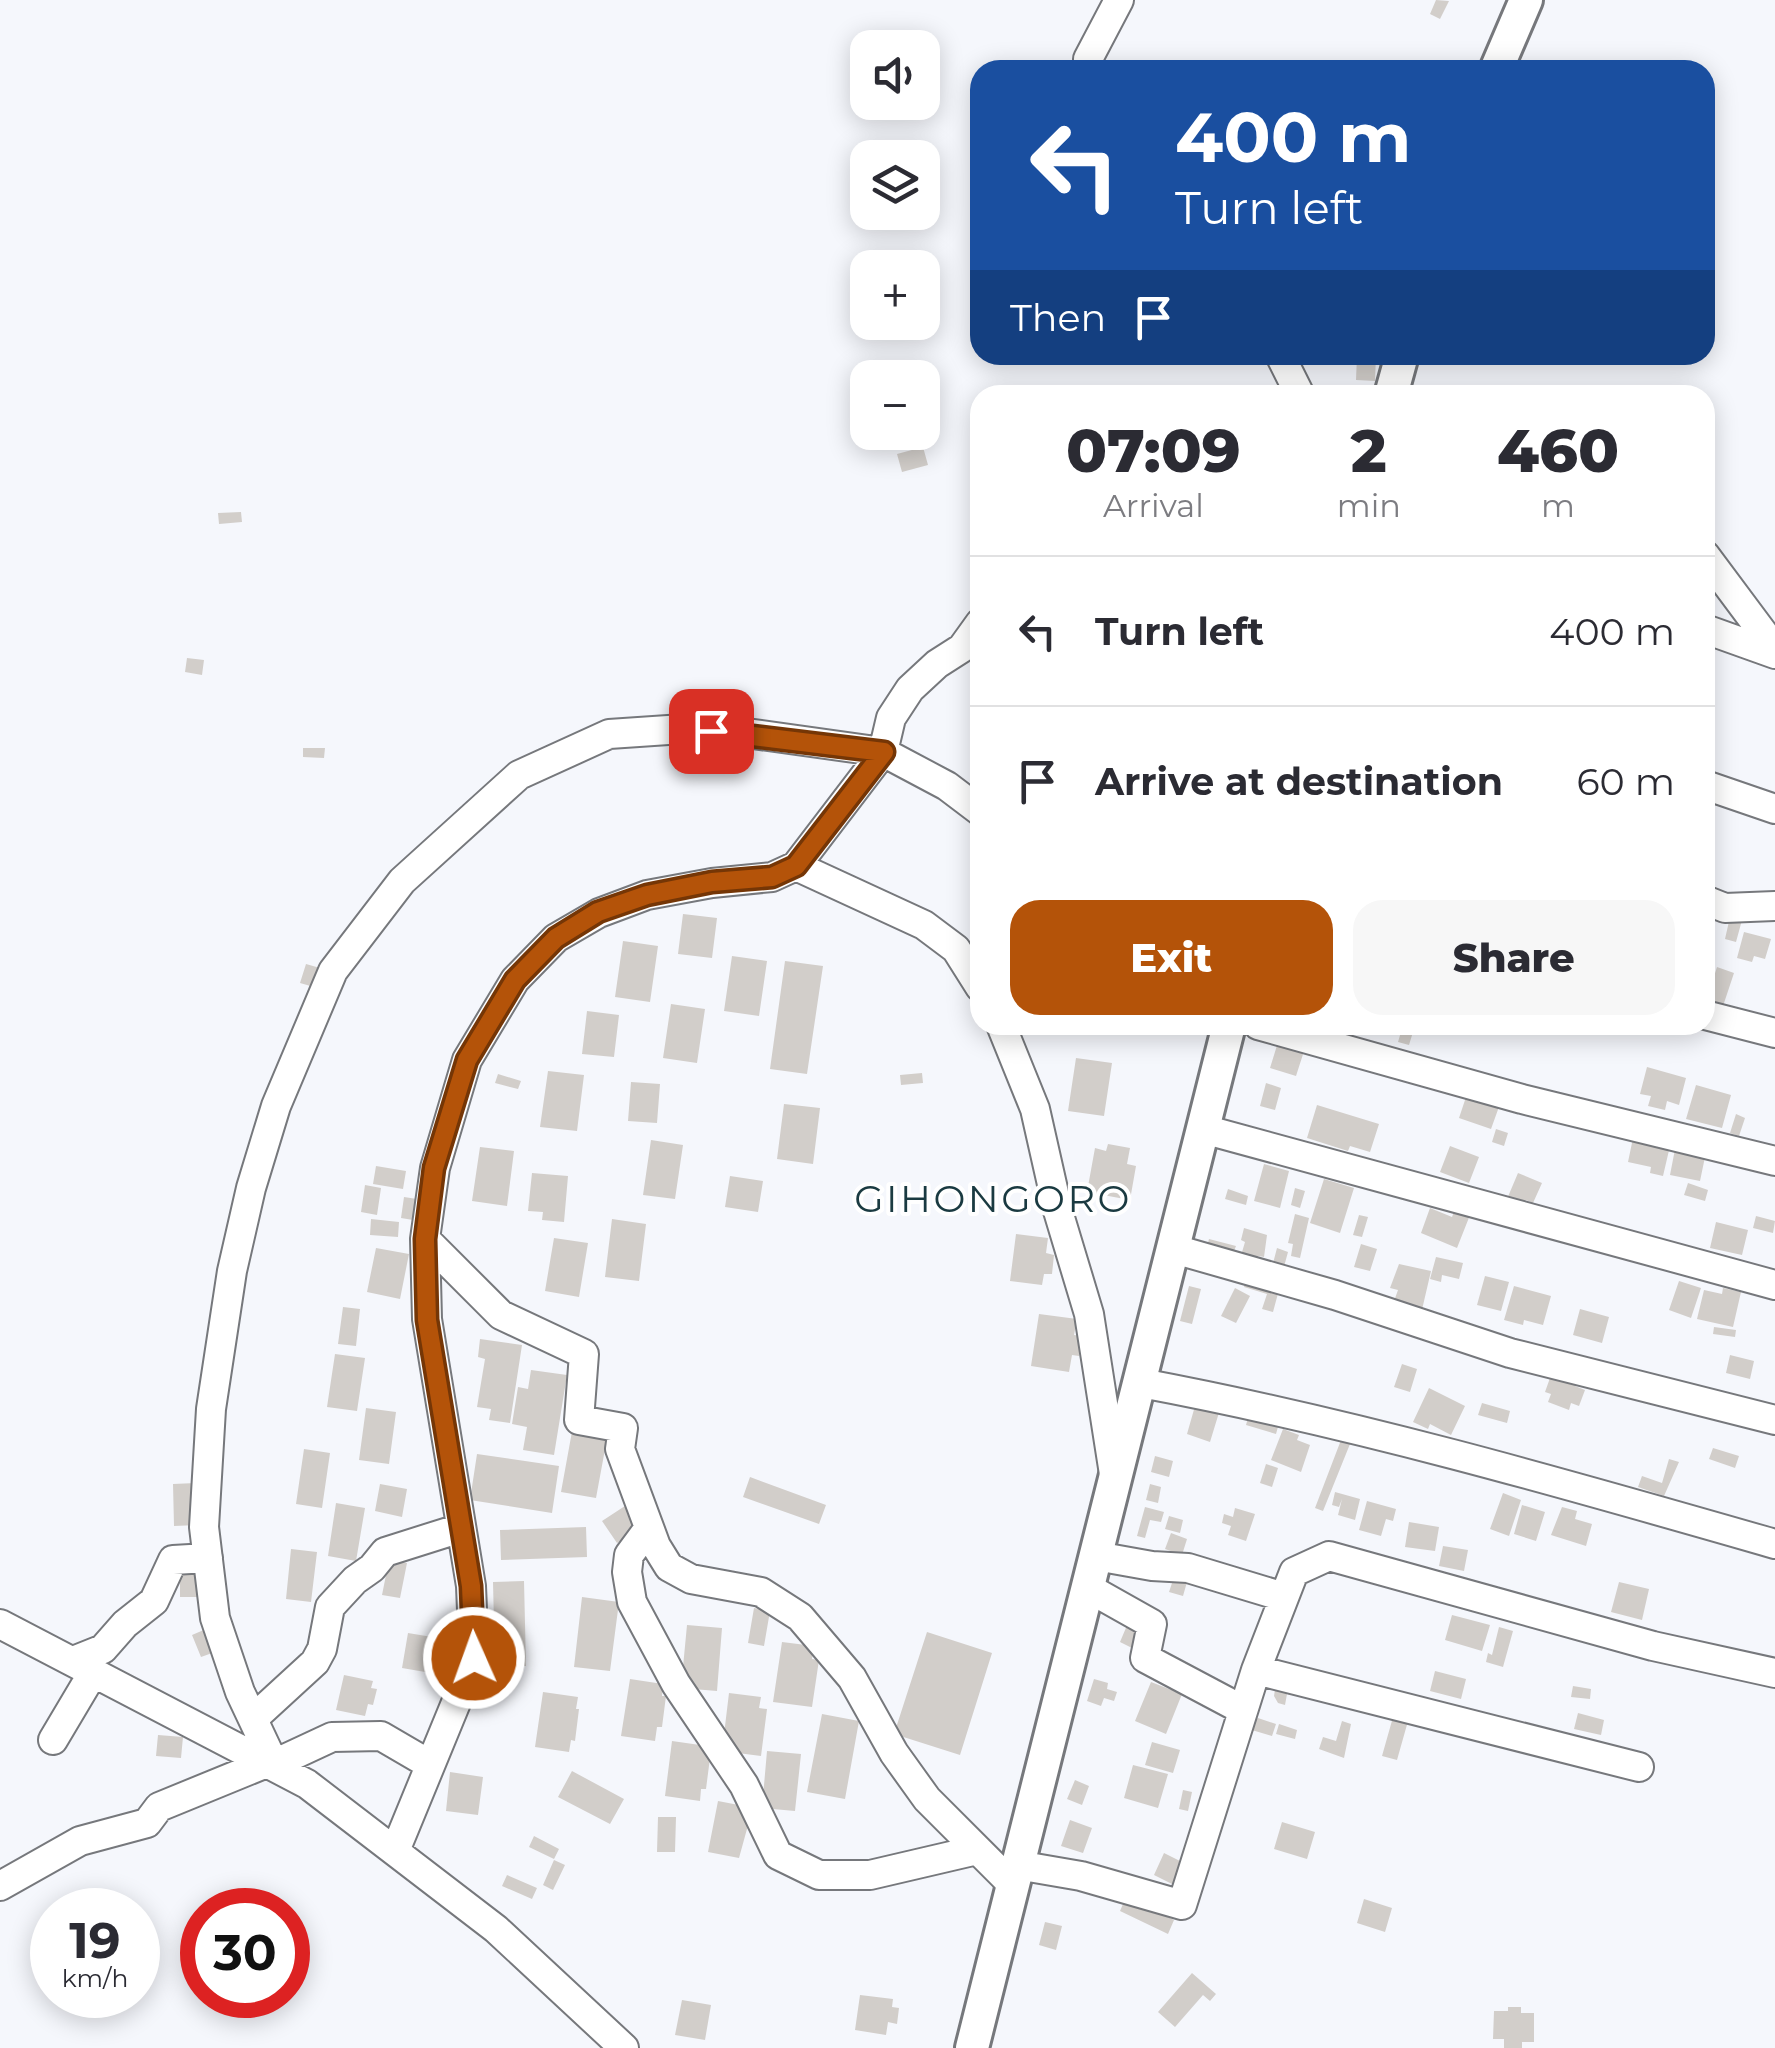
<!DOCTYPE html>
<html lang="en">
<head>
<meta charset="utf-8">
<style>
  body { margin:0; font-family:Montserrat,sans-serif; background:#f7f7f7; color:#2b2b33; height:100vh; display:flex; flex-direction:column; font-size:38px; white-space:nowrap }
  * { box-sizing:border-box; margin:0 }
  p { font-size:32px; color:#7c7c81 }
  .icon { flex:none; width:55px; height:55px; fill:none; stroke:currentColor; stroke-width:2; stroke-linecap:round; stroke-linejoin:round }
  .map { position:relative; flex:1; overflow:hidden }
  .side { position:absolute; left:970px; top:385px; width:745px; height:650px; display:flex; flex-direction:column; background:#fff; border-radius:30px; box-shadow:0 5px 25px #0003 }
  .side>* { flex:none }
  .top-card { position:absolute; left:970px; top:60px; width:745px; height:305px; border-radius:30px; box-shadow:0 5px 25px #0003; background:#1a4fa0; color:#fff; overflow:hidden }
  .fabs { position:absolute; left:850px; top:30px; display:grid; gap:20px }
  .fabs a { display:grid; place-items:center; width:90px; height:90px; border-radius:20px; background:#fff; box-shadow:0 5px 25px #0003; font-size:50px }
  .speed { position:absolute; left:30px; top:1888px; display:flex; gap:20px; font-size:50px; font-weight:700; text-align:center }
  .speed>* { display:grid; place-content:center; width:130px; height:130px; border-radius:50%; background:#fff; box-shadow:0 5px 25px #0003; line-height:1 }
  .speed small { font-size:25px; font-weight:400 }
  .speed .limit { border:15px solid #d22; background:#fff; color:#111 }
  .pin { position:absolute; display:grid; place-items:center; width:85px; height:85px; color:#fff; margin:-42px; border-radius:20px; box-shadow:0 5px 15px #0006 }
  .me { position:absolute; width:110px; margin:-55px; rotate:358deg; stroke-linejoin:round; filter:drop-shadow(0 0 8px #0008) }
  .turn { display:flex; align-items:center; gap:35px; height:210px; padding:0 40px; font-size:45px }
  .turn .icon { width:130px; height:130px; stroke-width:2.5 }
  .turn b { display:block; font-size:70px; line-height:85px }
  .then { display:flex; align-items:center; height:95px; padding:0 40px; background:#0003; gap:20px; font-size:38px }
  .eta { display:flex; justify-content:space-evenly; align-items:center; height:170px; text-align:center }
  .eta b { font-size:60px; font-weight:800; line-height:70px }
  .action { display:flex; gap:20px; margin-top:auto; padding:20px 40px }
  .action a { flex:1; height:115px; border-radius:30px; background:#b45309; color:#fff; font-size:40px; font-weight:800; line-height:115px; text-align:center }
  .action a+a { background:#f7f7f7; color:#2b2b33 }
  ul { padding:0; list-style:none }
  li { display:flex; align-items:center; gap:30px; height:150px; padding:0 40px; border-top:2px solid #e1e1e2 }
  li div { flex:1 }
  li b { display:block; font-size:38px }
  li em { font-style:normal }
  .map>svg:first-child { display:block }
</style>
</head>
<body>
<div class="map">
<svg width="1775" height="2048" viewBox="0 0 1775 2048">
  <rect width="100%" height="100%" fill="#f5f7fc"/>
  <!-- building -->
  <path fill="#d2ceca" d="M1436 0 1449 1 1440 19 1430 14Z
    M1357 355H1376L1375 381 1356 380Z
    M923 447 928 465 902 472 897 454Z
    M241 512 242 522 219 524 218 513Z
    M187 658 204 660 202 675 185 672Z
    M303 748H325L324 758 303 757Z
    M683 914 717 918 712 958 678 954Z
    M1730 917 1742 920 1736 942 1725 939Z
    M1744 932 1771 939 1765 959 1754 956 1752 962 1737 958Z
    M623 941 658 946 650 1002 615 997Z
    M732 956 767 961 759 1016 724 1011Z
    M785 961 823 966 807 1074 770 1069Z
    M306 964 320 968 314 987 300 983Z
    M1717 967 1734 973 1723 1006 1705 1001V988L1710 989Z
    M671 1004 705 1009 697 1063 663 1058Z
    M587 1011 619 1015 614 1057 582 1054Z
    M1403 1025H1423L1420 1034 1413 1032 1409 1045 1398 1042Z
    M1279 1039 1305 1048 1296 1076 1270 1068Z
    M1076 1058 1112 1063 1104 1116 1068 1111Z
    M1647 1067 1686 1078 1679 1105 1667 1101 1665 1110 1648 1106 1651 1096 1640 1094Z
    M548 1071 584 1075 577 1131 540 1127Z
    M922 1073 923 1083 901 1085 900 1075Z
    M498 1074 521 1081 518 1089 495 1083Z
    M631 1082 660 1084 657 1123 628 1121Z
    M1266 1083 1281 1088 1275 1110 1260 1106Z
    M1696 1085 1731 1095 1722 1128 1686 1119Z
    M1469 1088 1500 1104 1491 1129 1459 1118Z
    M784 1104 820 1108 813 1164 777 1159Z
    M1317 1105 1379 1124 1370 1152 1350 1146 1348 1151 1307 1138Z
    M1736 1114 1745 1118 1739 1136 1730 1133Z
    M1496 1129 1508 1133 1504 1146 1492 1142Z
    M1633 1138 1670 1146 1663 1176 1650 1173 1651 1167 1628 1162Z
    M651 1140 683 1145 675 1199 643 1195Z
    M1108 1144 1130 1148 1127 1164 1136 1166 1130 1200 1087 1192 1095 1148 1106 1151Z
    M1676 1144 1705 1157 1700 1181 1670 1175Z
    M1450 1146 1479 1157 1469 1183 1440 1172Z
    M480 1147 514 1151 507 1206 472 1201Z
    M1264 1164 1289 1171 1280 1208 1254 1201Z
    M376 1166 406 1171 403 1189 373 1184Z
    M532 1173 568 1176 564 1222 542 1220 543 1212 528 1211Z
    M1518 1173 1542 1183 1533 1203 1526 1200 1523 1206 1507 1199Z
    M730 1176 763 1181 758 1212 725 1207Z
    M1324 1179 1354 1188 1340 1233 1310 1223Z
    M1688 1183 1708 1190 1705 1201 1684 1195Z
    M365 1185 381 1188 377 1215 361 1212Z
    M1295 1188 1305 1191 1300 1208 1291 1205Z
    M1228 1189 1248 1196 1246 1205 1225 1199Z
    M404 1197 417 1199 413 1220 401 1218Z
    M1430 1208 1452 1217 1455 1209 1470 1215 1457 1248 1421 1233Z
    M1295 1214 1309 1218 1300 1258 1291 1256 1293 1244 1288 1243Z
    M1359 1215 1368 1217 1362 1237 1353 1235Z
    M1756 1216 1775 1221 1773 1233 1753 1228Z
    M371 1219 399 1222 398 1237 370 1235Z
    M612 1219 646 1224 639 1281 605 1277Z
    M1716 1222 1748 1230 1742 1255 1710 1248Z
    M1244 1228 1267 1235 1264 1257 1258 1256 1255 1264 1240 1259 1245 1242 1241 1240Z
    M1016 1234 1048 1238 1046 1253 1054 1255 1052 1274H1044L1042 1285 1010 1281Z
    M554 1238 588 1243 579 1297 545 1291Z
    M1209 1239 1236 1246 1234 1251 1239 1252 1236 1263 1205 1254Z
    M1361 1244 1377 1249 1370 1271 1354 1267Z
    M376 1248 409 1254 400 1299 367 1292Z
    M1277 1248 1288 1252 1282 1274 1271 1271Z
    M1436 1257 1463 1263 1459 1279 1442 1275 1441 1282 1430 1279Z
    M1399 1264 1431 1271 1421 1314 1393 1304 1398 1290 1390 1288Z
    M1247 1276 1280 1286 1273 1312 1262 1309 1267 1294 1244 1287Z
    M1485 1276 1509 1282 1501 1311 1477 1305Z
    M1679 1281 1701 1288 1691 1318 1669 1310Z
    M1189 1286 1201 1289 1192 1324 1180 1321Z
    M1514 1286 1551 1296 1543 1325 1524 1320 1523 1325 1504 1320Z
    M1235 1288 1250 1296 1236 1323 1221 1316Z
    M1723 1288 1741 1292 1733 1327 1697 1319 1704 1290 1722 1294Z
    M343 1307 360 1309 356 1346 338 1344Z
    M1580 1309 1609 1317 1602 1343 1573 1335Z
    M1039 1314 1077 1319 1074 1335 1082 1336 1079 1356 1072 1355 1069 1372 1031 1366Z
    M1714 1327 1736 1330 1735 1337 1713 1334Z
    M480 1339 522 1345 510 1423 489 1420 491 1409 477 1407 485 1359 478 1357Z
    M335 1354 365 1358 357 1411 327 1407Z
    M1730 1355 1754 1361 1750 1379 1726 1373Z
    M1402 1364 1417 1369 1410 1392 1394 1387Z
    M531 1370 567 1375 554 1455 523 1450 527 1427 512 1424 518 1387 528 1389Z
    M1561 1376 1577 1381 1575 1386 1585 1390 1579 1406 1571 1403 1569 1410 1548 1402 1551 1394 1545 1392 1550 1378 1559 1381Z
    M1429 1388 1465 1406 1451 1435 1430 1424 1428 1429 1413 1422Z
    M1197 1399 1221 1406 1210 1442 1187 1434Z
    M1482 1403 1510 1411 1507 1423 1478 1415Z
    M366 1408 396 1412 389 1464 359 1460Z
    M1249 1414 1279 1423 1276 1434 1246 1425Z
    M573 1426 608 1433 596 1498 561 1492Z
    M1283 1429 1299 1435 1297 1440 1310 1445 1301 1472 1271 1460Z
    M1341 1440 1350 1444 1323 1511 1315 1508Z
    M1713 1448 1739 1456 1735 1468 1709 1459Z
    M304 1449 330 1453 322 1508 296 1504Z
    M477 1454 559 1466 552 1513 470 1500Z
    M1155 1456 1173 1461 1169 1477 1151 1472Z
    M1669 1459 1679 1462 1664 1496 1638 1487 1642 1476 1662 1483Z
    M1266 1464 1278 1468 1272 1487 1260 1483Z
    M750 1477 826 1505 819 1524 743 1497Z
    M196 1483 198 1525 174 1526 173 1484Z
    M380 1484 407 1489 402 1517 375 1511Z
    M1150 1484 1161 1487 1158 1503 1146 1500Z
    M1335 1492 1360 1499 1355 1520 1338 1515 1342 1499 1339 1507 1332 1505Z
    M1503 1493 1521 1500 1509 1536 1490 1529Z
    M1367 1501 1396 1509 1393 1521 1386 1519 1381 1536 1359 1530Z
    M336 1503 365 1508 356 1561 328 1556Z
    M628 1504 642 1526 617 1543 602 1521Z
    M1522 1505 1545 1512 1536 1541 1514 1534Z
    M1145 1507 1164 1512 1161 1522 1150 1520 1145 1538 1137 1536Z
    M1562 1507 1577 1511 1575 1519 1592 1524 1586 1546 1551 1535Z
    M1235 1508 1255 1514 1246 1541 1228 1535 1231 1526 1222 1523 1224 1514 1233 1517Z
    M1169 1516 1183 1520 1180 1533 1165 1529Z
    M1409 1522 1439 1527 1435 1551 1405 1547Z
    M586 1527 587 1557 501 1560 500 1530Z
    M1171 1533 1187 1539 1182 1555 1165 1549Z
    M1443 1546 1468 1550 1464 1571 1439 1566Z
    M291 1549 317 1552 311 1602 286 1599Z
    M389 1560 407 1563 400 1598 382 1595Z
    M1176 1571 1189 1575 1183 1596 1169 1592Z
    M180 1572H197V1597H180Z
    M524 1581 526 1666H495L493 1582Z
    M1619 1582 1649 1589 1642 1620 1611 1612Z
    M582 1597 619 1602 610 1671 574 1667Z
    M754 1608 770 1611 764 1646 748 1643Z
    M1452 1615 1490 1625 1482 1651 1445 1640Z
    M1128 1623 1143 1629 1134 1649 1120 1642Z
    M687 1625 722 1628 717 1691 681 1688Z
    M1499 1627 1513 1631 1503 1667 1486 1662 1488 1653 1492 1655Z
    M206 1629 215 1652 201 1657 192 1635Z
    M927 1632 992 1653 960 1755 894 1734Z
    M408 1633 438 1638 436 1646 441 1647 439 1661 433 1660 431 1673 402 1668Z
    M782 1642 814 1646 812 1659 819 1660 812 1707 773 1702Z
    M1435 1671 1466 1679 1461 1699 1430 1691Z
    M344 1675 373 1681 371 1688 377 1689 373 1705 368 1704 365 1716 336 1710Z
    M630 1679 663 1684 662 1696H666L662 1727H657L655 1741 621 1736Z
    M1094 1679 1108 1683 1107 1689 1117 1692 1114 1701 1104 1698 1101 1706 1087 1701Z
    M1151 1682 1182 1694 1166 1734 1135 1721Z
    M1276 1683 1313 1690 1311 1699 1287 1694 1285 1705 1278 1703 1274 1696Z
    M1573 1686 1591 1689 1590 1699 1571 1697Z
    M543 1692 578 1697 576 1709H579L575 1741 571 1740 569 1752 535 1747Z
    M729 1693 761 1697 759 1708 767 1709 761 1756 722 1751Z
    M1395 1710 1410 1714 1397 1760 1382 1756Z
    M1578 1713 1604 1720 1601 1735 1574 1729Z
    M822 1714 859 1721 845 1799 807 1792Z
    M1258 1718 1276 1724 1272 1736 1245 1728Z
    M1342 1721 1351 1724 1344 1758 1319 1749 1323 1737 1336 1741Z
    M1279 1724 1297 1730 1295 1739 1276 1734Z
    M158 1735 183 1737 181 1758 156 1756Z
    M672 1741 707 1746 706 1757 710 1758 706 1789H701L700 1801 665 1796Z
    M1152 1742 1180 1750 1173 1773 1145 1765Z
    M767 1751 801 1754 795 1811 762 1808Z
    M1133 1765 1168 1774 1158 1808 1124 1798Z
    M572 1771 624 1799 610 1824 558 1797Z
    M450 1772 483 1777 478 1815 446 1811Z
    M1075 1780 1089 1786 1082 1805 1067 1799Z
    M1183 1790 1192 1792 1188 1811 1179 1809Z
    M718 1801 749 1807 750 1818 739 1858 708 1852Z
    M658 1817H676L675 1852H657Z
    M1070 1820 1092 1828 1083 1853 1061 1846Z
    M1282 1822 1315 1832 1307 1859 1274 1849Z
    M534 1836 559 1849 554 1859 529 1847Z
    M1164 1853 1184 1863 1174 1885 1154 1875Z
    M554 1860 565 1865 553 1890 543 1885Z
    M507 1875 537 1888 532 1899 502 1886Z
    M1126 1897 1174 1920 1168 1934 1120 1911Z
    M1364 1899 1392 1908 1385 1932 1357 1923Z
    M1045 1922 1062 1926 1056 1950 1039 1945Z
    M1192 1973 1216 1994 1210 2001 1203 1995 1175 2027 1158 2012Z
    M860 1995 893 1999 892 2007 899 2008 897 2024 888 2022 886 2035 855 2030Z
    M682 2000 711 2005 705 2040 675 2035Z
    M1508 2007H1521V2013H1534V2042H1522V2048H1504V2039H1493L1494 2011H1508Z"/>
  <g fill="none" stroke-linecap="round" stroke-linejoin="round">
    <!-- minor casing -->
    <g stroke="#76787c" stroke-width="32">
      <path id="minor" d="M1088 70V59L1119 0
        M1280 355 1300 395
        M1705 555 1775 649
        M1705 629 1775 654
        M1705 785 1775 809
        M796 866 924 925 956 949 980 987
        M1705 900 1725 908 1775 906
        M1705 1015 1775 1033
        M1001 1025 1035 1109 1058 1211 1089 1314 1114 1474
        M1258 1025 1522 1099 1775 1161
        M1203 1129 1775 1285
        M425 1239 501 1315 584 1354 579 1420 623 1428 620 1449 656 1546 669 1567 691 1579 761 1592 800 1617 852 1678 894 1753 927 1799 1012 1884
        M1174 1249 1335 1295 1510 1353 1775 1420
        M1141 1383C1355 1423 1566 1484 1775 1544
        M649 1528 629 1555 627 1572 632 1602 676 1684 744 1785 778 1855 819 1875H870L977 1850
        M1096 1556 1152 1566 1188 1568 1284 1597
        M1088 1588 1152 1624 1145 1658 1243 1710
        M0 1624 307 1784 496 1929 624 2048
        M73 1661 103 1649 125 1624 154 1601 173 1560 208 1558
        M1256 1670 1294 1572 1329 1556 1653 1646 1775 1673
        M254 1718 315 1662 322 1649 330 1607 355 1580 372 1568 385 1552 461 1528
        M53 1740 94 1671
        M429 1764 381 1736 332 1737 274 1764 240 1692 215 1618 204 1527 211 1409 232 1271 251 1188 276 1106 333 971 402 881 519 775 609 734 683 729 739 732 883 752 947 786 980 811
        M395 1851 474 1659 471 1586 427 1319 425 1239 435 1168 467 1060 515 980 556 938 599 913 647 895 712 883 772 877 796 866 883 752 891 718 910 689 937 664 962 648 980 623
        M1017 1865 1081 1876 1182 1905 1256 1670 1639 1767
        M0 1886 80 1841 147 1823 159 1807 269 1762"/>
    </g>
    <!-- major casing -->
    <g stroke="#76787c" stroke-width="38">
      <path id="major" d="M1496 70 1526 0
        M1391 395 1402 355
        M972 2048 1229 1025"/>
    </g>
    <!-- minor -->
    <use href="#minor" stroke="#fff" stroke-width="28"/>
    <!-- major -->
    <use href="#major" stroke="#fff" stroke-width="32"/>
  </g>
  <g fill="none" stroke-linecap="round" stroke-linejoin="round">
    <!-- route casing -->
    <g stroke="#753606" stroke-width="25">
      <path id="route" d="M474 1658 471 1586 427 1320 425 1239 434 1168 467 1060 515 980 556 938 598 912 647 895 712 882 772 877 796 866 884 752 711 731"/>
    </g>
    <!-- route -->
    <use href="#route" stroke="#b45309" stroke-width="18"/>
  </g>
  <g text-anchor="middle" dominant-baseline="central" stroke-width="8" stroke-linejoin="round" paint-order="stroke">
    <!-- quarter labels -->
    <g font-size="38" letter-spacing="2.5" fill="#1a3a41" stroke="#fff">
      <text x="993" y="1198">GIHONGORO</text>
    </g>
  </g>
</svg>
<div class="fabs">
<a><svg class="icon" aria-label="sound" viewBox="0 0 24 24"><path d="M4 9h4l5-4v14l-5-4H4zM17 9q2 3 0 6"/></svg></a>
<a><svg class="icon" aria-label="layers" viewBox="0 0 24 24"><path d="M12 4l9 5-9 5-9-5zM3 14l9 5 9-5"/></svg></a>
<a>+</a>
<a>−</a>
</div>
<div class="speed"><div>19<small>km/h</small></div><div class="limit">30</div></div>
<div class="pin" style="left:711px;top:731px;background:#d93025"><svg class="icon" aria-label="arrive" viewBox="0 0 24 24"><path d="M6 21V4h12l-3 4 3 4H6"/></svg></div>
<svg class="me" style="left:474px;top:1658px" viewBox="-20 -20 40 40"><circle r="17" fill="#b45309" stroke="#fff" stroke-width="3"/><path d="M0-11L8 9 0 5-8 9z" fill="#fff"/></svg>
<div class="top-card">
<div class="turn"><svg class="icon" aria-label="left" viewBox="0 0 24 24"><path d="M17 20v-9H6M10 6l-5 5 5 5"/></svg><div><b>400 m</b>Turn left</div></div>
<div class="then">Then<svg class="icon" aria-label="arrive" viewBox="0 0 24 24"><path d="M6 21V4h12l-3 4 3 4H6"/></svg></div>
</div>
<section class="side">
<div class="eta">
<div><b>07:09</b><p>Arrival</p></div>
<div><b>2</b><p>min</p></div>
<div><b>460</b><p>m</p></div>
</div>
<ul>
<li><svg class="icon" aria-label="left" viewBox="0 0 24 24"><path d="M17 20v-9H6M10 6l-5 5 5 5"/></svg><div><b>Turn left</b></div><em>400 m</em></li>
<li><svg class="icon" aria-label="arrive" viewBox="0 0 24 24"><path d="M6 21V4h12l-3 4 3 4H6"/></svg><div><b>Arrive at destination</b></div><em>60 m</em></li>
</ul>
<div class="action"><a>Exit</a><a>Share</a></div>
</section>
</div>
</body>
</html>
